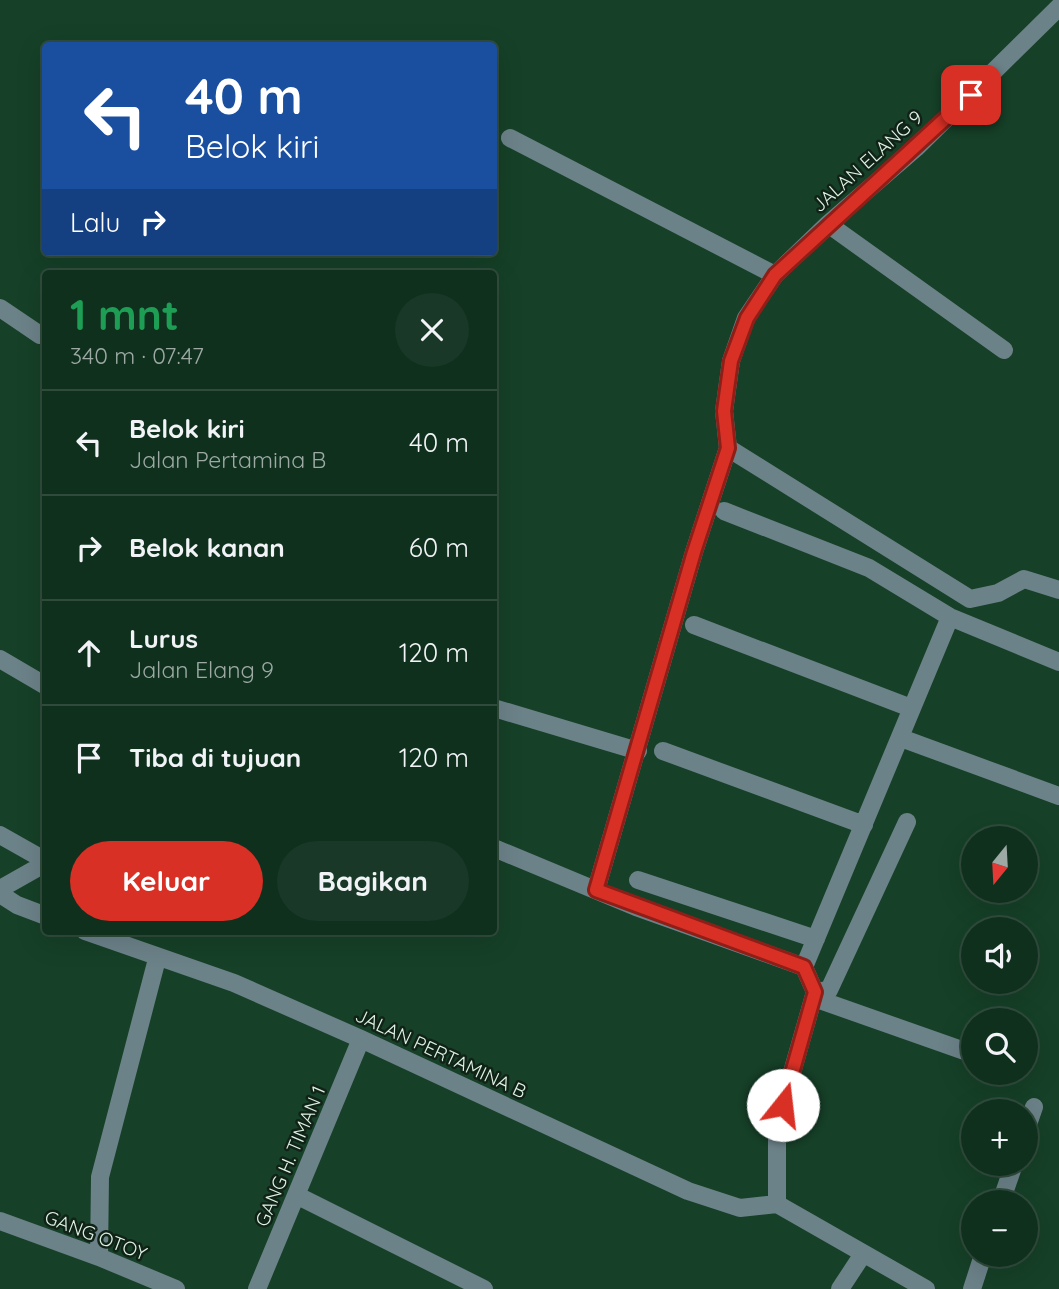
<!DOCTYPE html>
<html lang="id">
<head>
<meta charset="utf-8">
<style>
  body { margin:0; font-family:Quicksand,sans-serif; background:#193827; color:#f1f3f6; height:100vh; display:flex; flex-direction:column; font-size:26px; white-space:nowrap }
  * { box-sizing:border-box; margin:0 }
  p { font-size:23px; color:#9ca9a4 }
  .icon { flex:none; width:38px; height:38px; fill:none; stroke:currentColor; stroke-width:2; stroke-linecap:round; stroke-linejoin:round }
  .map { position:relative; flex:1; overflow:hidden }
  .drawer { position:absolute; left:42px; top:270px; width:455px; height:665px; display:flex; flex-direction:column; background:#10301e; border-radius:7px; box-shadow:0 7px 28px #0002,0 0 0 2px #304b3c }
  .drawer>* { flex:none }
  .top-card { position:absolute; left:42px; top:42px; width:455px; height:214px; border-radius:7px; box-shadow:0 7px 28px #0002,0 0 0 2px #304b3c; background:#1a4fa0; color:#fff; overflow:hidden }
  .needle { width:46px; rotate:198deg }
  .tools { position:absolute; left:961px; top:826px; display:grid; gap:14px }
  .tools a { display:grid; place-items:center; width:77px; height:77px; border-radius:50%; background:#10301e; box-shadow:0 7px 28px #0002,0 0 0 2px #304b3c; font-size:35px }
  .pin { position:absolute; display:grid; place-items:center; width:60px; height:60px; color:#fff; margin:-30px; border-radius:14px; box-shadow:0 4px 10px #0006 }
  .me { position:absolute; width:77px; margin:-38px; rotate:16deg; stroke-linejoin:round; filter:drop-shadow(0 0 5px #0008) }
  .turn { display:flex; align-items:center; gap:24px; height:147px; padding:0 28px; font-size:32px }
  .turn .icon { width:91px; height:91px; stroke-width:2.5 }
  .turn b { display:block; font-size:49px; line-height:60px }
  .then { display:flex; align-items:center; height:66px; padding:0 28px; background:#0003; gap:14px; font-size:26px }
  .round { display:grid; place-items:center; flex:none; width:74px; height:74px; border-radius:37px; background:#193827 }
  .summary { display:flex; align-items:center; justify-content:space-between; height:119px; padding:0 28px }
  h1 { font-size:42px; font-weight:700; line-height:52px; color:#1e9e55 }
  .button { display:flex; gap:14px; margin-top:auto; padding:14px 28px }
  .button a { flex:1; height:80px; border-radius:42px; background:#d93025; color:#fff; font-size:28px; font-weight:700; line-height:80px; text-align:center }
  .button a+a { background:#193827; color:#f1f3f6 }
  ul { padding:0; list-style:none }
  li { display:flex; align-items:center; gap:21px; height:105px; padding:0 28px; border-top:2px solid #304b3c }
  li div { flex:1 }
  li b { display:block; font-size:26px }
  li em { font-style:normal }
  .map>svg:first-child { display:block }
</style>
</head>
<body>
<div class="map">
<svg width="1059" height="1289" viewBox="0 0 1059 1289">
  <rect width="100%" height="100%" fill="#164028"/>
  <g fill="none" stroke-linecap="round" stroke-linejoin="round">
    <!-- minor -->
    <path stroke="#6b8288" stroke-width="18" d="M510 138 775 275
      M828 224 1004 350
      M0 308 40 335
      M728 448 970 599 998 593 1024 579 1059 590
      M724 511 869 568 950 617 1059 662
      M694 625 911 708
      M0 659 46 686
      M494 708 638 751
      M901 738 1059 796
      M663 751 864 825
      M0 835 46 861
      M494 848 636 907 804 967 815 992 777 1125V1204L926 1289
      M638 880 816 939
      M0 889 46 863
      M596 890 694 552 728 448 724 411 731 361 746 318 775 275 828 224 916 148 1059 7
      M0 894 17 905 46 916
      M85 931 234 983 361 1039 688 1191 740 1208 777 1204
      M804 967 950 617
      M815 992 829 990 907 822
      M814 998 973 1054
      M1026 1130 1034 1107
      M296 1195 484 1289
      M1001 1202 1014 1164
      M0 1221 99 1257 176 1289
      M99 1257 100 1177 157 959
      M257 1289 361 1039
      M840 1289 863 1254
      M972 1289 983 1255"/>
  </g>
  <g fill="none" stroke-linecap="round" stroke-linejoin="round">
    <!-- route casing -->
    <g stroke="#8d1f18" stroke-width="18">
      <path id="route" d="M783 1105 815 992 804 967 596 890 694 552 728 448 724 411 731 361 747 318 775 275 971 95"/>
    </g>
    <!-- route -->
    <use href="#route" stroke="#d93025" stroke-width="12"/>
  </g>
  <g text-anchor="middle" dominant-baseline="central" stroke-width="5" stroke-linejoin="round" paint-order="stroke">
    <!-- street labels -->
    <g font-size="19" fill="#ddf4e4" stroke="#112217">
      <text transform="translate(867 161) rotate(-42)">JALAN ELANG 9</text>
      <text transform="translate(441 1053) rotate(25)">JALAN PERTAMINA B</text>
      <text transform="translate(290 1156) rotate(-67)">GANG H. TIMAN 1</text>
      <text transform="translate(96 1235) rotate(21)">GANG OTOY</text>
    </g>
  </g>
</svg>
<div class="tools">
<a><svg class="needle" viewBox="-14 -14 28 28"><path d="M0-13l5 13h-10z" fill="#e53935"/><path d="M0 13l5-13h-10z" fill="#9ca9a4"/></svg></a>
<a><svg class="icon" aria-label="sound" viewBox="0 0 24 24"><path d="M4 9h4l5-4v14l-5-4H4zM17 9q2 3 0 6"/></svg></a>
<a><svg class="icon" aria-label="search" viewBox="0 0 24 24"><circle cx="10" cy="10" r="6"/><path d="M15 15l6 6"/></svg></a>
<a>+</a>
<a>−</a>
</div>
<div class="pin" style="left:971px;top:95px;background:#d93025"><svg class="icon" aria-label="arrive" viewBox="0 0 24 24"><path d="M6 21V4h12l-3 4 3 4H6"/></svg></div>
<svg class="me" style="left:783px;top:1105px" viewBox="-20 -20 40 40"><circle r="19" fill="#fff"/><path d="M0-13L10 11 0 6-10 11z" fill="#d93025"/></svg>
<div class="top-card">
<div class="turn"><svg class="icon" aria-label="left" viewBox="0 0 24 24"><path d="M17 20v-9H6M10 6l-5 5 5 5"/></svg><div><b>40 m</b>Belok kiri</div></div>
<div class="then">Lalu<svg class="icon" aria-label="right" viewBox="0 0 24 24"><path d="M7 20v-9h11M14 6l5 5-5 5"/></svg></div>
</div>
<section class="drawer">
<div class="summary"><div><h1>1 mnt</h1><p>340 m · 07:47</p></div><a class="round"><svg class="icon" aria-label="close" viewBox="0 0 24 24"><path d="M6 6l12 12M18 6L6 18"/></svg></a></div>
<ul>
<li><svg class="icon" aria-label="left" viewBox="0 0 24 24"><path d="M17 20v-9H6M10 6l-5 5 5 5"/></svg><div><b>Belok kiri</b><p>Jalan Pertamina B</p></div><em>40 m</em></li>
<li><svg class="icon" aria-label="right" viewBox="0 0 24 24"><path d="M7 20v-9h11M14 6l5 5-5 5"/></svg><div><b>Belok kanan</b></div><em>60 m</em></li>
<li><svg class="icon" aria-label="ahead" viewBox="0 0 24 24"><path d="M12 20V5M6 11l6-6 6 6"/></svg><div><b>Lurus</b><p>Jalan Elang 9</p></div><em>120 m</em></li>
<li><svg class="icon" aria-label="arrive" viewBox="0 0 24 24"><path d="M6 21V4h12l-3 4 3 4H6"/></svg><div><b>Tiba di tujuan</b></div><em>120 m</em></li>
</ul>
<div class="button"><a>Keluar</a><a>Bagikan</a></div>
</section>
</div>
</body>
</html>
